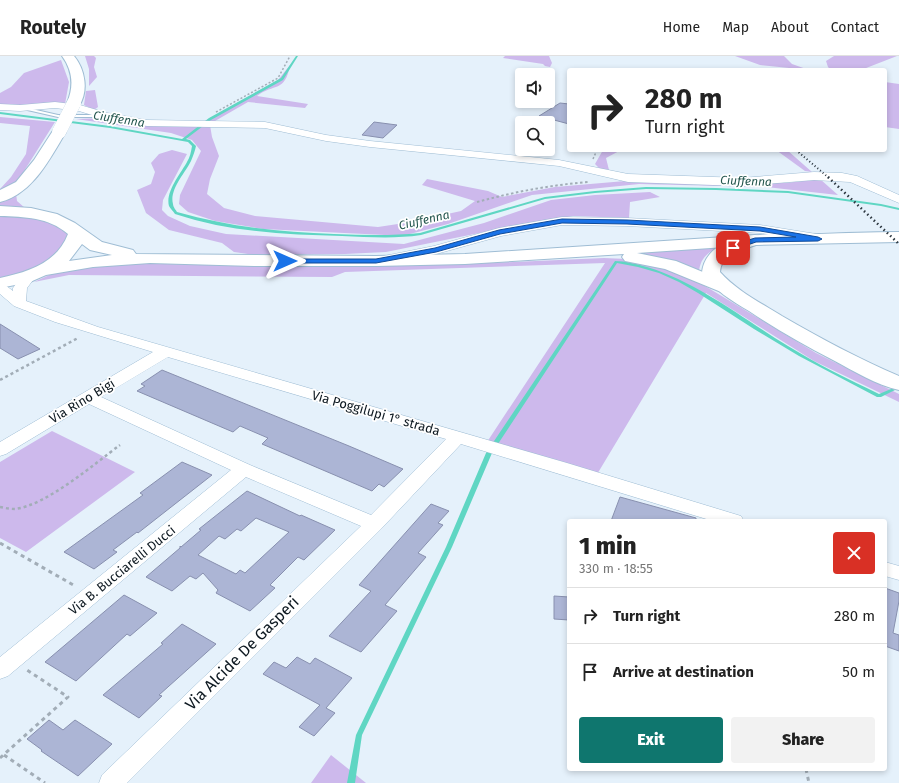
<!DOCTYPE html>
<html lang="en">
<head>
<meta charset="utf-8">
<style>
  body { margin:0; font-family:"Fira Sans",sans-serif; background:#f2f2f2; color:#222; height:100vh; display:flex; flex-direction:column; font-size:15px; white-space:nowrap }
  * { box-sizing:border-box; margin:0 }
  p { font-size:13px; color:#767676 }
  .icon { flex:none; width:22px; height:22px; fill:none; stroke:currentColor; stroke-width:2; stroke-linecap:round; stroke-linejoin:round }
  .map { position:relative; flex:1; overflow:hidden }
  .drawer { position:absolute; left:567px; top:463px; width:320px; height:252px; display:flex; flex-direction:column; background:#fff; border-radius:4px; box-shadow:0 2px 6px #0003 }
  .drawer>* { flex:none }
  .banner { position:absolute; left:567px; top:12px; width:320px; height:84px; border-radius:4px; box-shadow:0 2px 6px #0003; background:#fff; color:#222; overflow:hidden }
  .fabs { position:absolute; left:515px; top:12px; display:grid; gap:8px }
  .fabs a { display:grid; place-items:center; width:40px; height:40px; border-radius:4px; background:#fff; box-shadow:0 2px 6px #0003; font-size:20px }
  .pin { position:absolute; display:grid; place-items:center; width:34px; height:34px; color:#fff; margin:-17px; border-radius:8px; box-shadow:0 2px 6px #0006 }
  .me { position:absolute; width:44px; margin:-22px; rotate:90deg; stroke-linejoin:round; filter:drop-shadow(0 0 3px #0008) }
  .turn { display:flex; align-items:center; gap:14px; height:84px; padding:0 12px; font-size:18px }
  .turn .icon { width:52px; height:52px; stroke-width:2.5 }
  .turn b { display:block; font-size:28px; line-height:34px }
  .round { display:grid; place-items:center; flex:none; width:42px; height:42px; border-radius:4px; background:#f2f2f2 }
  .head { display:flex; align-items:center; justify-content:space-between; height:68px; padding:0 12px }
  h1 { font-size:24px; font-weight:800; line-height:30px }
  .action { display:flex; gap:8px; margin-top:auto; padding:8px 12px }
  .action a { flex:1; height:46px; border-radius:4px; background:#0f766e; color:#fff; font-size:16px; font-weight:800; line-height:46px; text-align:center }
  .action a+a { background:#f2f2f2; color:#222 }
  ul { padding:0; list-style:none }
  li { display:flex; align-items:center; gap:12px; height:56px; padding:0 12px; border-top:1px solid #e0e0e0 }
  li div { flex:1 }
  li b { display:block; font-size:15px }
  li em { font-style:normal }
  header { display:flex; align-items:center; gap:24px; box-sizing:border-box; height:56px; padding:0 20px; background:#fff; border-bottom:1px solid #e0e0e0 }
  header strong { font-size:19px }
  nav { display:flex; gap:22px; margin-inline-start:auto; font-size:14px }
  .map>svg:first-child { display:block }
</style>
</head>
<body>
<header>
<strong>Routely</strong>
<nav><a>Home</a><a>Map</a><a>About</a><a>Contact</a></nav>
</header>
<div class="map">
<svg width="899" height="727" viewBox="0 0 899 727">
  <rect width="100%" height="100%" fill="#e5f1fb"/>
  <!-- green -->
  <path fill="#cdb9ec" d="M85 0H94L96 2 94 11 97 21 89 30V13Z
    M505 0H549L552 7 550 11 545 10 543 8 503 2Z
    M735 0H784L792 8 809 14 760 9Z
    M834 0H897L861 14H831L828 11 826 5Z
    M61 4 69 26 65 48 0 50V37L11 31 24 17Z
    M290 9C285 37 274 27 257 40L308 48 305 52 248 46 215 65H205L278 24Z
    M885 26 899 28V73L885 71Z
    M95 34 98 51 94 54 84 49 86 35Z
    M0 61 55 66 14 131 0 139V133L11 121 26 98 30 70 0 67Z
    M103 62 210 69 212 81 219 100 210 123 207 138 224 152 255 160 378 171 411 166 461 155 475 145 422 129 427 123 488 135 502 141 555 131 637 124 703 127H785L820 123 838 139 766 131 639 128 532 139 448 168 406 179H385L263 173 215 165 188 156 179 148 180 139 201 95 192 84 171 77 76 63Z
    M172 94 187 98 163 144 162 154 168 160 190 170 226 178 404 188 484 167 551 144 595 139 650 136 660 141 630 146 629 162 573 160 504 172 386 196 345 198 255 199 234 196 222 187 169 174 146 157 137 134 151 128 155 116 151 107 159 98Z
    M603 94H621L606 102 609 114 600 113 595 108Z
    M776 94H787L812 116 805 115Z
    M16 137 17 145 25 152 0 150V145Z
    M0 159C24 160 56 158 70 182L51 204 34 214 0 223Z
    M723 188C710 195 700 201 699 216 673 205 650 200 622 196Z
    M604 202 627 203 655 208 685 219 710 233 816 297 899 338V346L814 305 706 237 596 420 487 386 605 207 345 216 332 221 69 219 34 226 58 215 122 207 255 210 465 208Z
    M52 375 135 416 26 496 0 482V406Z
    M331 699 366 727H311Z"/>
  <g fill="none" stroke-linecap="round" stroke-linejoin="round">
    <!-- stream -->
    <path fill="#5fd6c3" fill-rule="evenodd" d="M296 0H298L283 24 211 64 186 83 190 84 196 90C195 95 193 100 191 105 185 117 169 134 173 148 173 151 176 154 177 156 230 171 280 176 334 178 363 179 391 180 420 177L545 141 595 135 646 131 716 132 788 135 881 148 899 152V154L881 150 788 137 716 134 646 133 595 137 545 143 421 179C395 183 368 181 342 180 300 179 258 177 216 169 202 166 188 162 175 158 173 155 170 152 169 150 165 136 181 117 187 106 190 101 191 96 192 90L188 86 110 72 0 58V56L110 70 182 83 209 62 281 22Z
      M615 205C625 205 637 208 647 211 699 227 742 262 788 290 817 308 848 323 879 338L891 333H893L895 334 881 341H877L799 300 754 273 698 237 679 226 659 217 638 211 617 207 492 397 452 491 362 679 355 727H347L356 679 446 491 486 397Z"/>
  </g>
  <!-- building -->
  <path fill="#acb5d5" stroke="#8890af" fill-rule="evenodd" d="M560 47 569 48V68L539 60Z
    M374 66 397 69 383 82 362 79Z
    M0 268 40 293 18 303 0 292Z
    M162 314 349 390 403 413 384 431 379 428 372 435 262 388 268 382 240 370 233 376 137 335 145 330 141 328Z
    M182 406 212 419 138 477 137 476 113 494 117 496 94 513 64 496 143 439 140 437Z
    M247 435 300 460 301 459 335 474 304 504 298 501 270 529 275 532 250 555 216 537 218 534 203 517 196 523 190 520 172 535 146 521 180 492V490L181 491 201 474 199 473ZM256 462 289 476 245 517 240 514 236 518 198 499 219 480 225 483 237 473 241 475Z
    M620 441 696 462V465H611Z
    M431 448 449 455 438 467 443 469 418 497 426 501 385 549 397 555 361 596 329 580 371 535 359 529Z
    M885 532 899 537V545L893 577 899 579V595L885 590Z
    M124 539 157 557 130 580 127 578 76 625 45 606Z
    M554 540 569 541V564L554 563Z
    M182 568 216 588 159 639 162 640 139 662 103 639 163 588 161 587Z
    M297 601 310 608 315 602 352 622 326 652 335 657 314 680 299 671 320 649 263 618 274 606 286 612Z
    M49 664 63 674 75 664 112 688 78 720 41 695 42 694 27 683Z"/>
  <g fill="none" stroke-linecap="round" stroke-linejoin="round">
    <!-- lane casing -->
    <g stroke="#9fbdd4" stroke-width="2">
      <path id="lane" d="M23 51 58 59H105L107 60 105 61H58L23 53Z"/>
    </g>
    <!-- street casing -->
    <g stroke="#9fbdd4" stroke-width="1">
      <path id="street" d="M55 46 80 49 107 57 147 64 265 66 326 79 370 85 559 104 628 118 742 122 814 116 842 117 857 120 899 139V147L850 126 814 124 742 130 628 126 559 110 370 91 326 85 265 72 147 70 105 63 79 55 55 52 20 55 0 54V48L20 49Z
        M562 161 627 162 760 169 810 177 815 178 817 181 815 184 810 185 760 177 627 170 562 169 501 180 436 198 384 208 379 207 377 204 379 201 434 190 499 172Z
        M29 216 34 217 36 220 27 232 26 245 98 271 567 407 741 460 744 465H713L461 388 381 473 127 727H99L102 719 361 470 246 421 8 620 0 623V601L231 414 89 348 6 398 0 400V386L153 296 55 266 14 250 0 238V228L5 229 13 235V232L24 217ZM168 301 446 383 371 459 250 409 101 341Z
        M885 506 899 510V524L885 520Z"/>
    </g>
    <!-- secondary casing -->
    <g stroke="#9fbdd4" stroke-width="2">
      <path id="secondary" d="M62 0H74C85 13 89 35 79 50H69L67 47C74 30 73 15 62 0Z
        M59 72 64 73 66 76C50 102 33 138 0 146V134L16 126 34 104 54 73Z
        M0 150 31 152 57 158 75 167 102 186 133 194 136 198 376 200 465 198 755 179 761 180 764 184 761 188 755 189 637 197 676 205 732 228 735 232 732 236 726 238 665 213 625 205 622 201 624 198 465 208 376 210H254L150 207 93 211 46 219 30 226 0 232V222C28 216 57 207 68 178 48 161 25 161 0 160ZM82 188 90 194 112 199 69 205Z"/>
    </g>
    <!-- primary casing -->
    <g stroke="#9fbdd4" stroke-width="2">
      <path id="primary" d="M899 176V186L756 189C741 194 721 198 720 216 737 235 761 247 782 260 820 282 859 303 899 320V334C876 329 854 315 833 304 804 289 776 273 749 255 732 245 714 234 702 217 706 171 787 178 819 178 846 177 872 176 899 176Z"/>
    </g>
    <!-- path-far3 -->
    <path stroke="#a2adb7" stroke-width="1.5" stroke-dasharray="2 2" stroke-linecap="butt" d="M216 56 278 22 290 0
      M593 103 597 94"/>
    <!-- path-far2 -->
    <path stroke="#a2adb7" stroke-width="2" stroke-dasharray="2.5 2.5" stroke-linecap="butt" d="M477 146C514 136 550 129 589 126"/>
    <!-- path-far1 -->
    <path stroke="#a2adb7" stroke-width="2.5" stroke-dasharray="3 3" stroke-linecap="butt" d="M0 324 78 282
      M0 451C5 452 10 453 15 453 47 449 94 408 120 389"/>
    <!-- path -->
    <path stroke="#a2adb7" stroke-width="3" stroke-dasharray="4 4" stroke-linecap="butt" d="M0 487 75 530
      M4 699 45 727
      M0 702 68 641 27 614
      M806 713 809 727"/>
    <!-- lane -->
    <use href="#lane" fill="#fff" fill-rule="evenodd"/>
    <!-- street -->
    <use href="#street" fill="#fff" fill-rule="evenodd"/>
    <!-- secondary -->
    <use href="#secondary" fill="#fff" fill-rule="evenodd"/>
    <!-- primary -->
    <use href="#primary" fill="#fff" fill-rule="evenodd"/>
    <!-- rail-far1 -->
    <path stroke="#2b363f" stroke-width="2" stroke-dasharray="1 2.5" stroke-linecap="butt" d="M796 94 829 122"/>
    <!-- rail -->
    <path stroke="#2b363f" stroke-width="2.5" stroke-dasharray="1.5 3" stroke-linecap="butt" d="M828 121 899 188"/>
    <!-- secondary-bridge casing -->
    <g stroke="#9fbdd4" stroke-width="14" stroke-linecap="butt">
      <path id="secondary-bridge" d="M59 76 74 47"/>
    </g>
    <!-- secondary-bridge -->
    <use href="#secondary-bridge" stroke="#fff" stroke-width="14"/>
  </g>
  <!-- route -->
  <path fill="#1a73e8" stroke="#114b97" d="M562 163 627 164 760 171 818 181 822 183 818 185 756 186 733 194 730 193V190L755 182 796 181 760 175 627 168 562 167 500 178 436 196 376 207H285L281 205 285 203H376L435 192 499 174Z"/>
  <g text-anchor="middle" dominant-baseline="central" stroke-width="3.5" stroke-linejoin="round" paint-order="stroke">
    <!-- far-water labels -->
    <g font-size="12" font-style="italic" fill="#24564e" stroke="#fff">
      <text transform="translate(119 63) rotate(9)">Ciuffenna</text>
      <text transform="translate(746 125) rotate(2)">Ciuffenna</text>
      <text transform="translate(424 164) rotate(-13)">Ciuffenna</text>
    </g>
    <!-- street labels -->
    <g font-size="13" fill="#0d1820" stroke="#fff">
      <text transform="translate(82 345) rotate(-31)">Via Rino Bigi</text>
      <text transform="translate(376 357) rotate(16)">Via Poggilupi 1° strada</text>
      <text transform="translate(122 514) rotate(-39)">Via B. Bucciarelli Ducci</text>
    </g>
    <!-- near-street labels -->
    <g font-size="16" fill="#0d1820" stroke="#fff">
      <text transform="translate(242 597) rotate(-45)">Via Alcide De Gasperi</text>
    </g>
  </g>
</svg>
<div class="fabs">
<a><svg class="icon" aria-label="sound" viewBox="0 0 24 24"><path d="M4 9h4l5-4v14l-5-4H4zM17 9q2 3 0 6"/></svg></a>
<a><svg class="icon" aria-label="search" viewBox="0 0 24 24"><circle cx="10" cy="10" r="6"/><path d="M15 15l6 6"/></svg></a>
</div>
<div class="pin" style="left:733px;top:192px;background:#d93025"><svg class="icon" aria-label="arrive" viewBox="0 0 24 24"><path d="M6 21V4h12l-3 4 3 4H6"/></svg></div>
<svg class="me" style="left:285px;top:205px" viewBox="-20 -20 40 40"><path d="M0-17L14 15 0 8-14 15z" fill="#1a73e8" stroke="#fff" stroke-width="4"/></svg>
<div class="banner">
<div class="turn"><svg class="icon" aria-label="right" viewBox="0 0 24 24"><path d="M7 20v-9h11M14 6l5 5-5 5"/></svg><div><b>280 m</b>Turn right</div></div>
</div>
<section class="drawer">
<div class="head"><div><h1>1 min</h1><p>330 m · 18:55</p></div><a class="round" style="background:#d93025;color:#fff"><svg class="icon" aria-label="close" viewBox="0 0 24 24"><path d="M6 6l12 12M18 6L6 18"/></svg></a></div>
<ul>
<li><svg class="icon" aria-label="right" viewBox="0 0 24 24"><path d="M7 20v-9h11M14 6l5 5-5 5"/></svg><div><b>Turn right</b></div><em>280 m</em></li>
<li><svg class="icon" aria-label="arrive" viewBox="0 0 24 24"><path d="M6 21V4h12l-3 4 3 4H6"/></svg><div><b>Arrive at destination</b></div><em>50 m</em></li>
</ul>
<div class="action"><a>Exit</a><a>Share</a></div>
</section>
</div>
</body>
</html>
